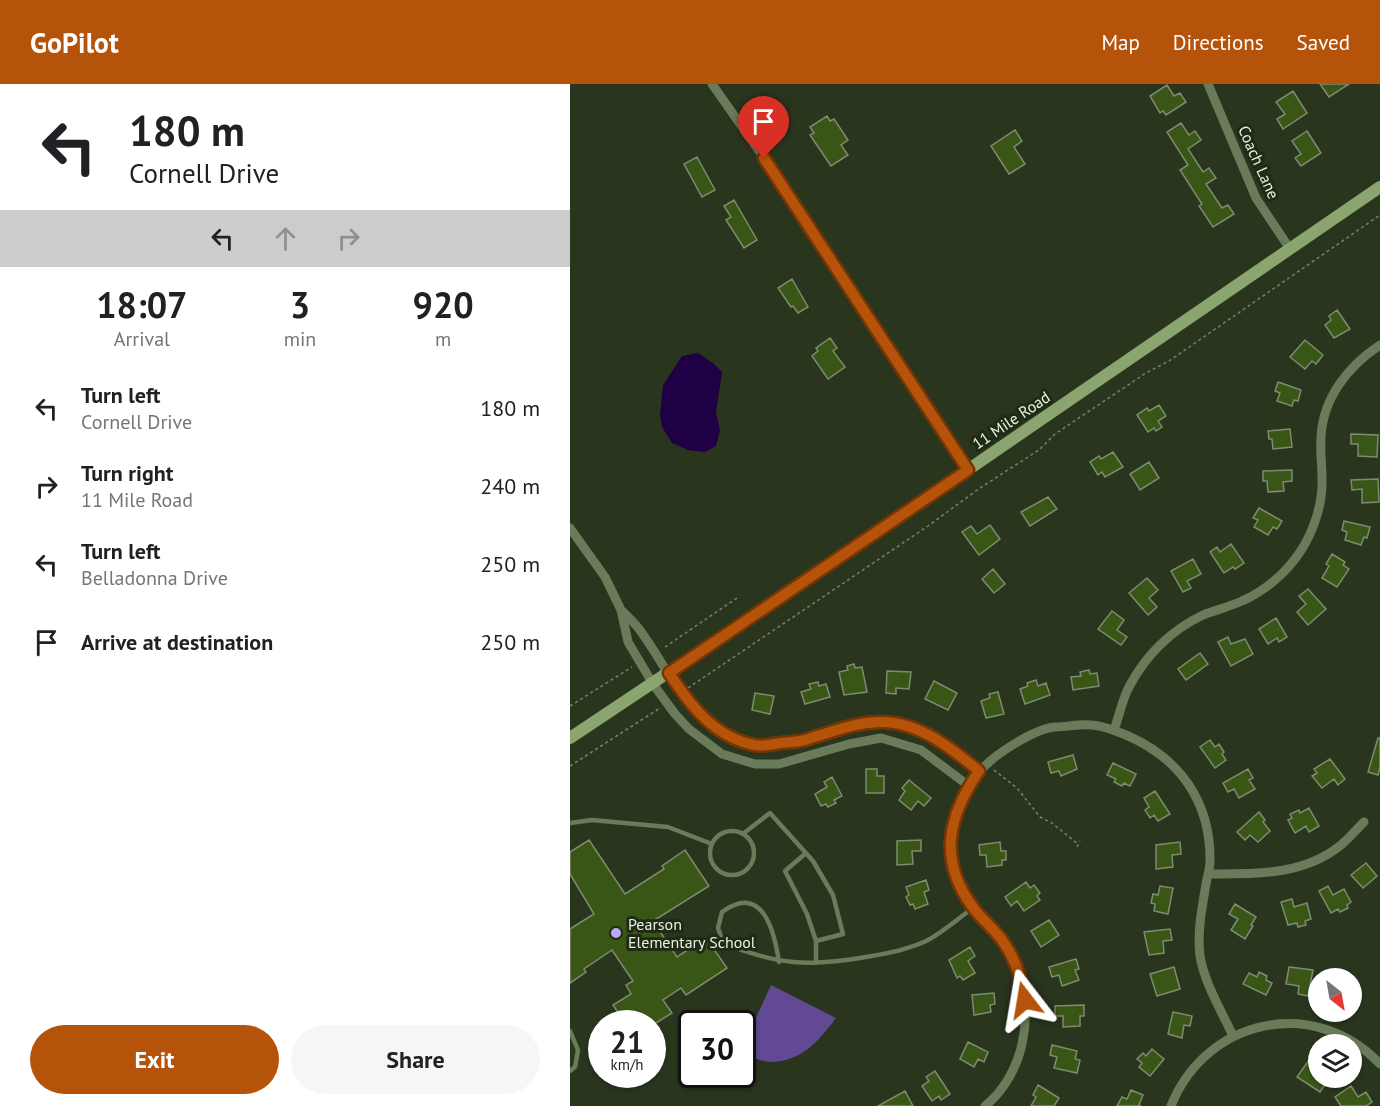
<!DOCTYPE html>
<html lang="en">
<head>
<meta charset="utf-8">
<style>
  body { margin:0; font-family:"PT Sans",sans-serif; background:#f6f6f6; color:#202124; height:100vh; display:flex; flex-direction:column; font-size:22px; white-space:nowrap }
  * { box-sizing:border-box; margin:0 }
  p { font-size:20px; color:#757577 }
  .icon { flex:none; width:33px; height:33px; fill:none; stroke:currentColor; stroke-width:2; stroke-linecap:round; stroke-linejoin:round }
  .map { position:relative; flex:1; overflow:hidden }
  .panel { display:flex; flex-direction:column; background:#fff; width:570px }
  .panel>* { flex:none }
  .hud { background:#fff; color:#202124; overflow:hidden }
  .needle { width:39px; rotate:149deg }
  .fabs { position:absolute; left:738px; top:884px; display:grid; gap:12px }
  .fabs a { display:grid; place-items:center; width:54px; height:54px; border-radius:50%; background:#fff; box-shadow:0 2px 4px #0004; font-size:30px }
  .speed { position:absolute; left:18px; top:926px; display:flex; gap:12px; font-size:30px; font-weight:700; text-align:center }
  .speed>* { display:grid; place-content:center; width:78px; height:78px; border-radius:50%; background:#fff; box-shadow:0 2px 4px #0004; line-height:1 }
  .speed small { font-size:15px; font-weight:400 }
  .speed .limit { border:3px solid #111; border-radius:9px; background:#fff; color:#111 }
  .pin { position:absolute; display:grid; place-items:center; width:51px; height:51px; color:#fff; margin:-62px -26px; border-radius:50% 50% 50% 0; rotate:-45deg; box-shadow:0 0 6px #0007 }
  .pin .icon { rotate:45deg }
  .me { position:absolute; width:66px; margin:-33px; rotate:346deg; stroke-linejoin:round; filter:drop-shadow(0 0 4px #0008) }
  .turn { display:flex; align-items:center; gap:21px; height:126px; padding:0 30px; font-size:27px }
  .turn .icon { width:78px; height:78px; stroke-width:2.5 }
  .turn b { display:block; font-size:42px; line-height:51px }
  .lanes { display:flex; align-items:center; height:57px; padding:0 30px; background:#0003; justify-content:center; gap:30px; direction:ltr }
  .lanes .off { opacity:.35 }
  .eta { display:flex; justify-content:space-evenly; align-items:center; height:102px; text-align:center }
  .eta b { font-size:36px; font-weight:700; line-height:42px }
  .cta { display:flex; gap:12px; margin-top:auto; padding:12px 30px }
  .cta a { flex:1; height:69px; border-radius:36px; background:#b45309; color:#fff; font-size:24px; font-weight:700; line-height:69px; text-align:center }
  .cta a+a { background:#f6f6f6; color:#202124 }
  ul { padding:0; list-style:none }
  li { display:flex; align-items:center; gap:18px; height:78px; padding:0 30px }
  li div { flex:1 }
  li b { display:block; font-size:22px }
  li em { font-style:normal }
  header { display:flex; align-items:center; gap:36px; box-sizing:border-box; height:84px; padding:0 30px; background:#b45309; color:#fff }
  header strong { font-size:28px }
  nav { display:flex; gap:33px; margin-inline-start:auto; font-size:21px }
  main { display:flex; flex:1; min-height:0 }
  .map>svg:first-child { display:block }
</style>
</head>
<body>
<header>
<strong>GoPilot</strong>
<nav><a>Map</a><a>Directions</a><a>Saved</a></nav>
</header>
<main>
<section class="panel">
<div class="hud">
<div class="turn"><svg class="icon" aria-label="left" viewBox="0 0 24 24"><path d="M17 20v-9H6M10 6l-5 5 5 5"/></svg><div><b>180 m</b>Cornell Drive</div></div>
<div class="lanes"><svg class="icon" aria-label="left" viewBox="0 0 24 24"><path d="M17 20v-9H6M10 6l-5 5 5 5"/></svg><svg class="icon off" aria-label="ahead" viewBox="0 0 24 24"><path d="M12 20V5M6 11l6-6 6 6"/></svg><svg class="icon off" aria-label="right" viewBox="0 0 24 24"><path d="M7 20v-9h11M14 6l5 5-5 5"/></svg></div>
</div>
<div class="eta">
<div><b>18:07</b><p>Arrival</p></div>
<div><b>3</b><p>min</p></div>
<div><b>920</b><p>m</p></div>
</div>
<ul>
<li><svg class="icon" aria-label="left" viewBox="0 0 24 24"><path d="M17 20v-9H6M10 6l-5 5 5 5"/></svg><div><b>Turn left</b><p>Cornell Drive</p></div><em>180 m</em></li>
<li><svg class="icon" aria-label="right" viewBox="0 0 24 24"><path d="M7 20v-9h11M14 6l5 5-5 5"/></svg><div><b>Turn right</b><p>11 Mile Road</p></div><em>240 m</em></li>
<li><svg class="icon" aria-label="left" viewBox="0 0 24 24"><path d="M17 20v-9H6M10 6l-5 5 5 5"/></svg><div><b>Turn left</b><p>Belladonna Drive</p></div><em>250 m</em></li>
<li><svg class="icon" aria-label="arrive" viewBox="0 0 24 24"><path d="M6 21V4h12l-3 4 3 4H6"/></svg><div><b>Arrive at destination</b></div><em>250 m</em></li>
</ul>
<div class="cta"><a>Exit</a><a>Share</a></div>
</section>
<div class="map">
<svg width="810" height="1022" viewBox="0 0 810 1022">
  <rect width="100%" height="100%" fill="#2a351e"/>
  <!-- green -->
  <path fill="#614994" d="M201 901 266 934C249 957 231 978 200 978 192 978 181 972 173 969L172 964Z"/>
  <!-- water -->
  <path fill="#1f0045" d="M128 269 143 279 152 288 146 328 150 346 146 362 135 368 118 366 102 359 92 343 90 331 93 301 112 272Z"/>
  <!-- building -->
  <path fill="#3a5617" stroke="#7d8b71" stroke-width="1.5" d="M750 0H779L759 13Z
    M597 1 604 12 610 9 616 18 596 31 593 27 590 29 580 12Z
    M723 7 737 29 713 45 707 35 715 30 706 18Z
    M257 32 260 37 264 35 278 56 271 61 278 71 261 82 240 51 244 49 240 43Z
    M611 39 619 51 625 47 631 56 618 65 633 88 639 84 646 94 636 100 652 124 658 121 664 130 643 143 629 122 632 120 610 86 618 81 597 48Z
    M445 46 452 57 444 63 455 80 439 90 421 62Z
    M737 47 751 69 731 82 725 74 731 70 722 57Z
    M127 73 145 106 132 113 114 80Z
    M164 116 187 156 174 164 156 136 161 133 154 122Z
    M222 195 238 223 228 229 223 222 221 223 208 204Z
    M767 226 780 245 764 254 755 241 761 236 759 232Z
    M260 254 267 264 263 267 275 283 258 295 242 272 248 267 246 264Z
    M735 256 753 271 746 280 742 277 735 285 720 273Z
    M708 298 731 306 728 317 724 316 722 322 707 317 710 309 705 307Z
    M589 321 596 332 588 337 592 343 586 347 584 344 578 348 567 331 577 324 579 327Z
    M720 345 722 363 703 365 702 355H699L698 347Z
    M781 350 808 351 807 373 788 372V360H781Z
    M543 368 553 383 535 393 532 388 528 391 520 378 529 372 531 375Z
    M579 378 589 394 570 406 560 390Z
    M722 386V397L713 398 714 407 698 408 697 397H693V387Z
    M808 395 809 418 792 419V405L782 406 781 396Z
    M478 413 487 425 460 442 451 428Z
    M689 424 712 437 707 445 703 443 698 451 684 443 688 436 683 434Z
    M774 437 800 443 797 454 794 453 791 461 775 456 777 448 772 446Z
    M420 441 430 455 409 471 392 448 401 442 407 450Z
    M661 460 674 479 665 485 663 483 654 489 640 468 647 463 650 468Z
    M762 470 775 478 773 481 779 485 767 503 752 494 759 482 756 480Z
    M623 475 631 490 617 497 621 504 613 508 601 487Z
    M423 485 435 500 424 509 412 495Z
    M577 494 588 506 579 514 587 523 578 531 559 509Z
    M738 505 756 525 738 541 727 528 736 520 729 512Z
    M542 527 554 536 547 546 557 553 551 561 528 545Z
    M706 534 717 553 709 558 707 554 698 560 689 545Z
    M658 553 661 560 675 555 683 570 661 582 648 558Z
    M630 569 638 580 616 596 608 585Z
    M284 580 285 584 292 583 297 608 274 611 269 588 278 586 277 582Z
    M519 586 520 590 527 589 529 602 503 606 501 593 511 592 510 588Z
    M317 587 341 588 339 605 326 604V610L316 609Z
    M466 596 468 602 476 599 480 611 455 620 450 605 458 602 457 599Z
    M364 597 387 609 378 626 355 615Z
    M248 598 249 602 256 600 260 613 235 620 231 608 241 605 239 600Z
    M428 608 434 630 416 634 411 617 420 614 419 610Z
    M185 609 204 612 200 630 182 626Z
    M808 654H810V683L808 691 798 688Z
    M640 656 645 663 649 660 654 668 652 670 656 676 645 684 630 663Z
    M503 671 507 685 491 692 489 687 481 689 478 678Z
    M760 675 775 695 768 701 764 695 752 704 742 692 747 689 744 685Z
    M543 679 566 690 560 702 554 699 552 702 544 698 546 695 537 691Z
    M296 685H307V692H314V709H296Z
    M678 685 683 694 679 696 685 705 669 714 664 705 658 708 653 699Z
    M262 693 272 712 264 716 266 719 258 723 256 720 251 722 245 710 257 703 254 698Z
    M339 696 361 714 354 722 348 717 341 726 329 716 335 707 332 704Z
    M585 707 600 730 588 737 584 731 580 734 575 726 579 723 574 714Z
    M739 724 749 742 739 748 736 742 725 749 718 736 722 734 720 730 729 726 730 729Z
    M689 728 695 736 693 738 700 747 688 758 680 751 675 756 667 748Z
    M19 756 55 810 94 785 92 782 115 766 139 802 83 837 107 873 136 854 157 884 116 911 111 904 93 916 102 929 86 939H55L43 921 61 910 56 901 63 897 42 866 14 885 16 888 0 899V845L24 830 0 790V768Z
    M351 756V767H342L343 780 327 781V757Z
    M430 758 431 767H436V776H432V781L417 783 416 771H410L409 761Z
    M610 758 611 770 602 771 603 783 586 785V761Z
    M796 779 807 792 793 804 781 791Z
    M356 796 359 806 354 808 358 820 345 825 343 820 340 821 336 813 339 811 336 803Z
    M456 798 460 804 464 801 470 809 467 812 470 816 454 827 447 817 441 822 435 813Z
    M590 802 603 804 598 830 584 827 585 820 581 819 583 810 588 811Z
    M758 802 763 811 774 805 781 818 777 821 778 824 770 828 768 825 761 829 749 807Z
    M722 815 724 823 737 819 741 835 735 837 736 841 728 843 727 839 718 841 711 818Z
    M665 820 686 833 681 841 683 842 675 855 661 846 668 835 659 830Z
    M479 836 489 851 471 863 461 847Z
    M600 845 602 856 593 857 594 869 579 871 574 848Z
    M400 863 405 872 398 877 405 889 393 896 390 892 387 894 379 876Z
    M506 875 509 885 505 886 509 896 492 902 489 891 482 893 479 883Z
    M604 883 610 905 587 912 580 890Z
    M719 883 743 886 738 912 728 910 729 902 716 900Z
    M689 888 697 892 696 896 702 899 696 911 673 900 679 889 687 893Z
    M424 909 425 920 420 921 421 928 404 931 402 911Z
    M514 921V932H510V942L493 943V932H485V922Z
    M603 928 622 932 620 942 614 941 612 954 598 950Z
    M398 958 418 968 414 978 408 975 404 983 390 975Z
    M482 961 507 967 505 975 510 976 507 989 484 984 487 973 480 971Z
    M582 965 594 975 580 992 569 983 572 979 567 975 573 969 576 972Z
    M739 976 748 982V993H760L750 1008 727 993Z
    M365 987 380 1010 371 1016 369 1012 362 1017 352 1002 359 997 356 993Z
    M468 1001 489 1014 484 1022H461L466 1013 463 1011Z
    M781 1002 788 1013 796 1008 802 1018 796 1022H771L765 1013Z
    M561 1006 573 1011 569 1021 571 1022H547L552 1013 557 1015Z
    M335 1007 343 1022H308Z"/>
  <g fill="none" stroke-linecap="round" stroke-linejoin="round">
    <!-- path -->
    <path stroke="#79826f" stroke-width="1.5" stroke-dasharray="3 3" stroke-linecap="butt" d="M95 563 167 514
      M118 604 358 442 410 404 469 366 485 350 576 289 599 277 810 131
      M0 622 62 583
      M0 682 90 624
      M424 686 447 704 470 733 482 739 508 760
      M507 763 510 757"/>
    <!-- lane -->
    <path stroke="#6a7b5a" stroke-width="4.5" d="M0 739 22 736 98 743 142 760
      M140 769a22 22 0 1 1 44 0a22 22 0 1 1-44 0Z
      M174 749 200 729 243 777 263 811 273 850 246 857V879
      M236 769 215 787 237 830 246 857
      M209 878C204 845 192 799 152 828L148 844 153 859C207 881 239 883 296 873 315 870 336 866 354 858 371 850 387 835 403 824
      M0 947 8 966 5 983 0 987"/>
    <!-- street -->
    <path stroke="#6a7b5a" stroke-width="9" d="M142 0 194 74 398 385
      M638 0 686 114 720 165
      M0 444 35 493 51 526
      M544 646C549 633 552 616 559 603 575 572 601 546 633 531 645 526 659 523 672 517 695 507 716 489 730 468 744 447 753 419 752 394 752 381 750 367 751 353 753 314 778 282 810 261
      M399 702 351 666 311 654 279 660 209 680H185L152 670 119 645 105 630 83 600 58 558 51 526C57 532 64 538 69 545 94 578 112 623 147 645 158 652 172 659 185 661 194 663 230 658 239 655 262 648 284 638 309 638 348 638 381 664 409 687
      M638 790C684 790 733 792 771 761 779 754 786 746 794 738
      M415 1022C434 1007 447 983 452 960 460 925 454 886 432 856 424 844 411 835 402 823 370 779 376 725 411 686 425 670 464 645 485 643 497 643 509 640 521 641 532 641 545 647 556 651 610 674 641 718 640 778 640 785 637 793 636 800 632 824 627 848 630 872 634 898 652 928 663 952
      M601 1022C636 934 745 911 810 980"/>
    <!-- secondary -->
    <path stroke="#8aa56f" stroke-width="12" d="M0 654 265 477 810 103"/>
  </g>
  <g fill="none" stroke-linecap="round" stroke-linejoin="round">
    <!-- route casing -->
    <g stroke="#753606" stroke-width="15">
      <path id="route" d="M194 74 398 386 99 589C120 621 144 653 184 661 192 663 203 660 211 659 220 658 230 658 238 655 262 648 283 639 309 638 348 637 381 664 409 687 378 732 368 775 402 822 411 835 423 844 432 856 445 874 452 895 455 916"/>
    </g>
    <!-- route -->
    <use href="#route" stroke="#b45309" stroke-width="10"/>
  </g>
  <!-- markers -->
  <circle fill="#bda9f5" stroke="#202b15" stroke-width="2" cx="46" cy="849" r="6"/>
  <g text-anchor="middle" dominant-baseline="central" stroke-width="6" stroke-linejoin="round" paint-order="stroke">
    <!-- street labels -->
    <g font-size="16" fill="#eaf1e3" stroke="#202b15">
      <text transform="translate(689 78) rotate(66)">Coach Lane</text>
      <text transform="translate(441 336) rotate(-34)">11 Mile Road</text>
    </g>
    <!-- poi labels -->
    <g font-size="16" fill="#eaf1e3" stroke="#202b15" text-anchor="start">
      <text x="58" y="840">Pearson<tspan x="58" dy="18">Elementary School</tspan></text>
    </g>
  </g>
</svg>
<div class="fabs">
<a><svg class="needle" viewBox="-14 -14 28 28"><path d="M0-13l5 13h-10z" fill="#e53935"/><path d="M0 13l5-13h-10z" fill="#757577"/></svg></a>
<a><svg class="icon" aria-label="layers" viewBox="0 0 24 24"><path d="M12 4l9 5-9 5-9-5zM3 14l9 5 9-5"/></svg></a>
</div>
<div class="speed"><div>21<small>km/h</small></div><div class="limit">30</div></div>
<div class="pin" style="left:194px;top:74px;background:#d93025"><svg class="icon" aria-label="arrive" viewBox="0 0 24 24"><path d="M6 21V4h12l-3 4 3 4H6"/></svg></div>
<svg class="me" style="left:455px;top:916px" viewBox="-20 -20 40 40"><path d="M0-17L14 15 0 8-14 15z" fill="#b45309" stroke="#fff" stroke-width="4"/></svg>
</div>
</main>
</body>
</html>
